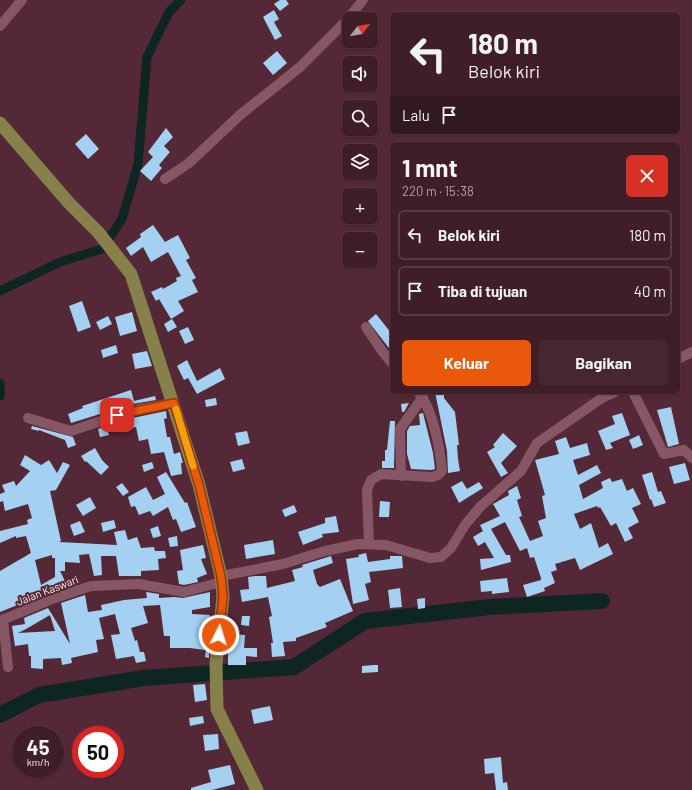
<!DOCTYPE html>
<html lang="id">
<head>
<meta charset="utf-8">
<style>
  body { margin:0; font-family:Barlow,sans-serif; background:#462730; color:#f1f3f6; height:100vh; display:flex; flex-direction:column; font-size:15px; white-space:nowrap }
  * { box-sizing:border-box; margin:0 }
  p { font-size:13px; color:#ada2a8 }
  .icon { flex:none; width:22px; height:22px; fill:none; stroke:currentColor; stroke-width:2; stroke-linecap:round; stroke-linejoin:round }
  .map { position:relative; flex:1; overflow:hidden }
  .side { position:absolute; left:390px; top:142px; width:290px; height:252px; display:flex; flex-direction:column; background:#3f1e28; border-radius:6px; box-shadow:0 1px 3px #0004,0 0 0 1px #583c45 }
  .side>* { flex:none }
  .guide { position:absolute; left:390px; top:12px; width:290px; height:122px; border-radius:6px; box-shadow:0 1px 3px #0004,0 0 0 1px #583c45; background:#3f1e28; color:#f1f3f6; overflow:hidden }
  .needle { width:26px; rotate:59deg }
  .controls { position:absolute; left:342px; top:12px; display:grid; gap:8px }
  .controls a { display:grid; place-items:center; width:36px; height:36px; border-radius:6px; background:#3f1e28; box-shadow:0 1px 3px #0004,0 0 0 1px #583c45; font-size:20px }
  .speed { position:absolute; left:12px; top:726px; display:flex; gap:8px; font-size:20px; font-weight:700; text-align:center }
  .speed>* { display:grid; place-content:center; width:52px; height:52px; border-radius:50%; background:#3f1e28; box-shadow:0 1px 3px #0004,0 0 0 1px #583c45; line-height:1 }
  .speed small { font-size:10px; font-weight:400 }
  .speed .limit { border:6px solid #d22; background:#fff; color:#111 }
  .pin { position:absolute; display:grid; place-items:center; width:34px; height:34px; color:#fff; margin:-17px; border-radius:8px; box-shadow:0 2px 6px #0006 }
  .me { position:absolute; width:44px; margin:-22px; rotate:5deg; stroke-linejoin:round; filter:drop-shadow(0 0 3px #0008) }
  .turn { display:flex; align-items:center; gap:14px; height:84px; padding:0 12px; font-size:18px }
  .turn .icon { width:52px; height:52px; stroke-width:2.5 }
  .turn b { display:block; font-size:28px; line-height:34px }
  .then { display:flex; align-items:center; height:38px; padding:0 12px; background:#0003; gap:8px; font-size:15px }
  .round { display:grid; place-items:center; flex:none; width:42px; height:42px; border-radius:6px; background:#462730 }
  .head { display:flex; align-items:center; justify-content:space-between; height:68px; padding:0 12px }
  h1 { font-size:24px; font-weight:700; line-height:30px }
  .primary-button { display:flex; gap:8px; margin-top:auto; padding:8px 12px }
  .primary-button a { flex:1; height:46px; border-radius:6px; background:#ea580c; color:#fff; font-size:16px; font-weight:700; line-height:46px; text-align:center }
  .primary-button a+a { background:#462730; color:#f1f3f6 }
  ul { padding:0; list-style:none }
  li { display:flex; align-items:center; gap:12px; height:50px; margin:0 8px 6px; padding:0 4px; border:2px solid #583c45; border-radius:6px }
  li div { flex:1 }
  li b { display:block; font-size:15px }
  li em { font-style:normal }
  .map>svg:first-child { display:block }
</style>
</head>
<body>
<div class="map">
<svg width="692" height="790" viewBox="0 0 692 790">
  <rect width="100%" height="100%" fill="#542836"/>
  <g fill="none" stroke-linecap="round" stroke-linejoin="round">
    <!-- canal -->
    <path stroke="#0d2622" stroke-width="9" d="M0 291 60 262 102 249 122 219 138 164 147 57 169 12 181 0
      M0 383V396"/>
    <!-- river -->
    <path stroke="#0d2622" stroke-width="16" d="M0 715 39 695 144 678 294 667 365 621 490 607 602 601"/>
  </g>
  <!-- building -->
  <path fill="#a4d0f2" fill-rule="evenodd" d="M280 0H286L289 4 280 11 274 4Z
    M274 10 279 19 274 22 282 36 275 40 263 17Z
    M277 51 287 63 273 75 263 63Z
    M166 128 173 137 164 146 170 152 159 165 162 168 151 181 140 171 153 157 148 152Z
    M86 134 99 149 88 159 75 144Z
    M153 225 165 242 178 235 190 258 186 260 196 278 192 280 198 292 178 301 184 311 171 319 159 299 156 301 151 292 162 287 163 289 177 281 176 278 181 276 168 252 151 262 143 247 131 256 126 248 141 237 140 234Z
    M82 301 91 327 78 332 69 306Z
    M132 312 137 331 120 336 115 317Z
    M376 314 392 334V352L368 321Z
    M108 316 112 324 100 330 96 322Z
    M172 319 177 327 168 332 164 324Z
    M188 327 194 340 185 344 179 331Z
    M116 345 118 353 103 358 101 350Z
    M147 351 152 366 135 369 132 354Z
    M187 360 197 381 220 368 225 379 197 394 188 378 184 380 177 366Z
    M131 390 134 401 155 396 156 400 132 404 71 423 68 414 83 408 82 406Z
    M435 392H444V398L455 412 459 445H457L458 459 460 471 448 473 447 451Z
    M216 398 217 405 206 407 205 400Z
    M409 403 404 412H402L401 404Z
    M671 407 679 444 668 447 657 410Z
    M166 411 167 418 164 419 167 437H170L174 454 180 452 183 463H181L182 474 171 476 164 452 151 454 148 439 139 441 136 427 126 430 123 420Z
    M423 413 433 453 435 469 431 470 411 469 407 454V431L410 426 420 425 419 414Z
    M622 413 630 435 610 443 613 448 606 450 598 431 615 424 612 416Z
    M390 421H395L394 468H382V461H385V450H387Z
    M32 426 73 437 76 445 68 448 65 440 39 430V431L31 429Z
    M106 426 109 435 100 437 98 429Z
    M247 431 250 443 238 446 235 433Z
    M503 433 517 446 501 463 508 473 501 477 487 452 495 447 493 445Z
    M639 435 643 445 633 449 629 440Z
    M566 437 570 448 587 443 590 455 573 460 578 475 597 465 601 473 579 485 583 499 603 488 601 482 610 478 612 482 622 479 627 491 633 488 641 504 632 508 639 522 628 528 633 538 625 542 616 523 611 526 600 507 598 508 597 506 574 514 580 529 591 523 599 548 608 543 613 554 580 570 575 558 555 564 557 570 551 572 555 583 544 588 545 591 527 597 523 585 541 580V578L534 557 530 558 527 548 520 551 505 522 491 529 506 555H510L511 562 481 570 480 559 494 558 485 542 478 546 473 537 483 531 480 525 500 516 493 504 509 495 508 491 517 486 521 498 517 500 522 516 519 517 530 541 543 536 538 521 546 518 542 496 545 495 535 460 559 454 555 441Z
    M95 448 102 460 109 467 101 475 86 461 85 462 81 456Z
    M25 455 41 465 49 460 57 473 63 462 70 465 56 490 50 491 61 541 59 542 117 545 114 532 125 530 128 540 137 537 141 548 154 547 155 551H165L166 558 158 559 159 570 141 571V576H119L116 556H101L102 575 94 576 89 554 79 555 80 563 65 562V571H60L66 583 54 588V587L32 593 35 598 0 612V571L31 553 26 536 16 538V536L0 543V531L28 524 27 520 32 518 28 504 5 511 3 501 0 502V494L5 492 2 485 14 481 16 486 30 471 20 465ZM52 555V558H55V577L41 585 35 560Z
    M242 459 245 469 233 472 230 462Z
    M152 462 154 468 144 472 142 465Z
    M685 463 690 480 674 484 669 467Z
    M166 472 185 503 187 502 196 527 181 532 176 519 173 520 168 507 153 516 150 511 139 515 135 506 131 507 128 497 146 487 153 500 165 494 157 477Z
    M652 472 658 492 661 491 666 503 654 507 651 499 650 500 642 475Z
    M462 481 467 489 479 482 483 488 459 503 451 487Z
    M122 483 129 492 123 496 116 487Z
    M90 497 96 508 83 516 76 505Z
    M380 501 390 502 389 517H379Z
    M294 505 297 512 285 517 282 510Z
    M336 516 339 532 322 534 323 537 303 545 298 532 325 523V518Z
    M114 520 116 528 103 532 101 523Z
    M80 521 85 532 74 536 70 525Z
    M158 526 161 536 153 538 150 529Z
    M177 536 178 546 170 547 168 538Z
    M273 540 275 554 246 559 244 545Z
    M203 545 206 558 201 559 207 574 197 578 198 582 184 585 179 584 177 571 183 570 180 550Z
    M366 553 368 562 390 559V556H402L403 568 369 572 371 582 365 584 369 600 353 604 346 559 359 557 358 555Z
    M331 556 333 563 313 570 317 584 320 587 340 579 353 611 325 623 327 627 296 638V641L283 642 285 656 272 657 271 643H273L269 617 272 616 268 597 242 602 240 590 249 589 248 577 255 576H266L267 588 295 581 292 570 303 567 302 565Z
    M507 578 509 592 492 594V591L481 592 480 581Z
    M400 588 402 607 390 608 388 590Z
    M146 592 159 594V598L174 597 183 598 210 592V607L192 610V614L210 615 209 625H212L211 635H207L205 650 190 648H170V636H164L160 605 143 606 148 623 131 628 135 641 137 640 140 652H144L146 661 136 663 134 656 116 659 111 635 120 634 115 614 99 618 104 639 96 640 98 652 71 658 72 663 62 665 61 658 43 659V669L31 668V656H29L28 644 15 646 12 626 25 624 24 618 48 608 70 644 61 603 85 595 88 612 102 610 101 605 124 600 147 598ZM50 615 55 631 18 633 26 629Z
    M425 598V608L418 609 417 599Z
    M242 616H250L249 626 241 625Z
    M231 634 245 635 244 648H257V657L246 656V665H228V648H230Z
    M206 649 209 650V658L205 657Z
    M374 665H378V672L362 673V666Z
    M205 684 207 700 195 702 193 685Z
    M270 706 273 720 254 724 251 710Z
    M203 716 204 723 190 726 189 718Z
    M218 734 219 749 205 751 203 735Z
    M501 757 503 783 507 782 508 790H496L494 773 485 774 484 759Z
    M230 765 235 784 212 790H191V788L211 782 208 770Z"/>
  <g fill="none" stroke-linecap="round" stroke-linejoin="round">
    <!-- minor -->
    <path stroke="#875664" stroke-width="10" d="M0 26 22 0
      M165 179 189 163 240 115 300 67 347 20 363 0
      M366 327 382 351 392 363
      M678 359 692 352
      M633 392 664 454 684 450 692 458
      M28 418 71 431 134 410 174 403
      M401 476 400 429 423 397
      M369 544 367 490 371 480 381 474 432 477 438 475 442 471C440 448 433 409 418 392
      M221 576 283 564 325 551 358 544 386 545 430 558 441 557 451 548 465 525 480 507 521 471 537 443 602 398 615 392
      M3 620 8 667
      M0 621 55 598 91 586 139 584 184 592 221 582"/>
    <!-- major -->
    <path stroke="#86814a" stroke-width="13" d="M0 123 69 203 98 232 131 274 199 485 221 576 223 597 216 664 217 709 257 790"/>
  </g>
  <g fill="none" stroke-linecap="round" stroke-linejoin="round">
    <!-- route casing -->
    <g stroke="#983908" stroke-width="10">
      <path id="route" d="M117 415 174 403 199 485 221 576 223 597 219 635"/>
    </g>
    <!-- route -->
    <use href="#route" stroke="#ea580c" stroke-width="7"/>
    <!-- slow -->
    <path stroke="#f59e0b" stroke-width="7" d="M176 409 193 466"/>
  </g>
  <g text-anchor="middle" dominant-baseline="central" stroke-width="4" stroke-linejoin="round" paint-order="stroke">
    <!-- street labels -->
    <g font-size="11" fill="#ffedf1" stroke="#542836">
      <text transform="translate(47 590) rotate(-21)">Jalan Kaswari</text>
    </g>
  </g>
</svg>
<div class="controls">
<a><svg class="needle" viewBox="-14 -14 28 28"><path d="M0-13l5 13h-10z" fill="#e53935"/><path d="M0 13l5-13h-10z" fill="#ada2a8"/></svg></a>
<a><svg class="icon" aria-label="sound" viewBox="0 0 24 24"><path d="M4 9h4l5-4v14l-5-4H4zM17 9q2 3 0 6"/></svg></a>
<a><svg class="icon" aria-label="search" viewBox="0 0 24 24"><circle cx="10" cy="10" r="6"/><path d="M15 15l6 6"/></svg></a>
<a><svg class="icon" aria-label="layers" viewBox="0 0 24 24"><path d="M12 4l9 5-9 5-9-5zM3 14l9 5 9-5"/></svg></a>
<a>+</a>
<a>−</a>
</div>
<div class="speed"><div>45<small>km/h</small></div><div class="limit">50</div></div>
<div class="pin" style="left:117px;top:415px;background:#d93025"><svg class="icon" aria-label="arrive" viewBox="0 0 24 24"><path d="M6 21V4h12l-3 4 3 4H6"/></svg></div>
<svg class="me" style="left:219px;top:635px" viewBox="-20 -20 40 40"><circle r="17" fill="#ea580c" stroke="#fff" stroke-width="3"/><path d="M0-11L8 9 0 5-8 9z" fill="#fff"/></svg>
<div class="guide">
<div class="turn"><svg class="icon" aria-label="left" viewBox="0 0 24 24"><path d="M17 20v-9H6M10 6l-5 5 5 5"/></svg><div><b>180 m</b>Belok kiri</div></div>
<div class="then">Lalu<svg class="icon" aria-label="arrive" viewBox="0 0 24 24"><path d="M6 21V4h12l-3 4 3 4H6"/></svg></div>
</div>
<section class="side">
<div class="head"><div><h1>1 mnt</h1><p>220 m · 15:38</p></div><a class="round" style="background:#d93025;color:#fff"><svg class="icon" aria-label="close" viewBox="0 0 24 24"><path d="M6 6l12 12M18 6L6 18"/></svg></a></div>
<ul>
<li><svg class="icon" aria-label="left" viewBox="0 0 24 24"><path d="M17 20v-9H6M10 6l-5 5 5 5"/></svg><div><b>Belok kiri</b></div><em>180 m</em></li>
<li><svg class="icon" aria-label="arrive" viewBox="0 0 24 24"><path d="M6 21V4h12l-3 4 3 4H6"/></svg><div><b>Tiba di tujuan</b></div><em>40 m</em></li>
</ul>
<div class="primary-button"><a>Keluar</a><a>Bagikan</a></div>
</section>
</div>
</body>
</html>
